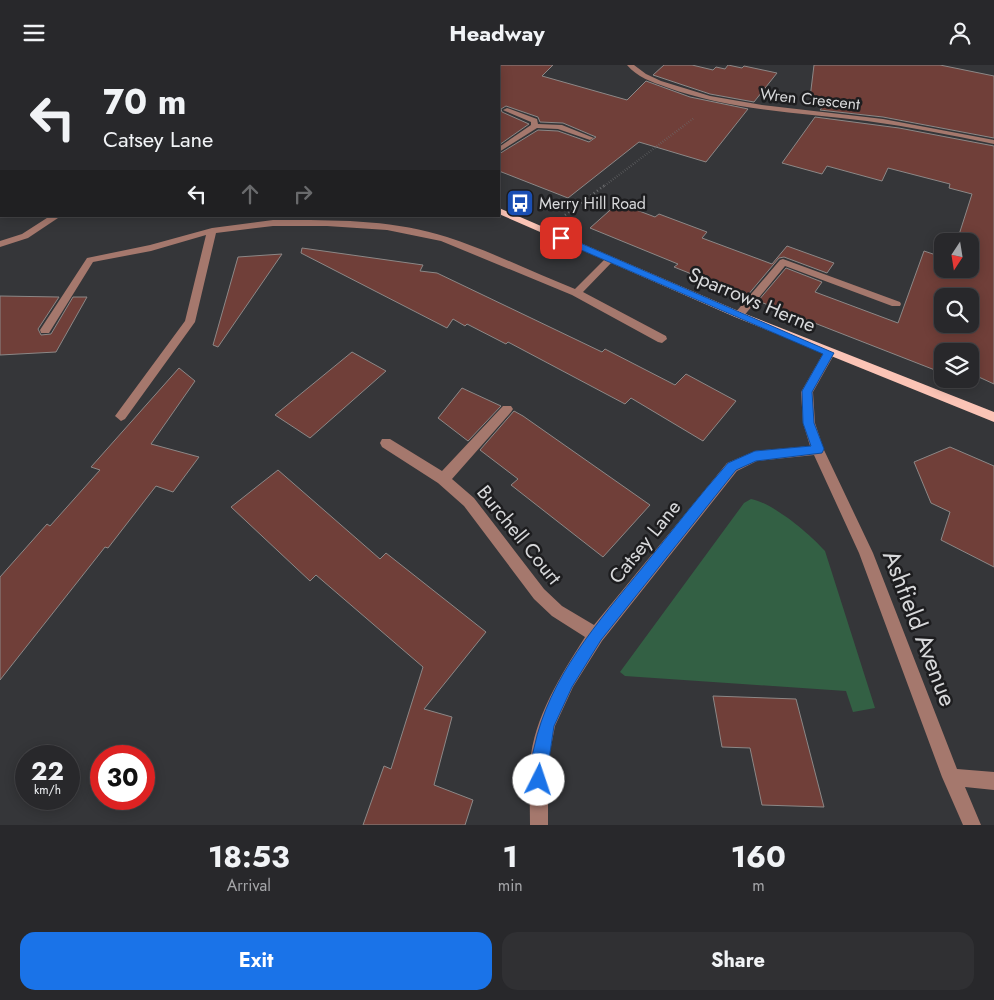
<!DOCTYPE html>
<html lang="en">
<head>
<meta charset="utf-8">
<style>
  body { margin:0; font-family:Jost,sans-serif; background:#303033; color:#f1f3f6; height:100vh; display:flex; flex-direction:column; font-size:19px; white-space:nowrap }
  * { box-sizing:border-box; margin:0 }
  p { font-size:16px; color:#a5a6a9 }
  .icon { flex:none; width:28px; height:28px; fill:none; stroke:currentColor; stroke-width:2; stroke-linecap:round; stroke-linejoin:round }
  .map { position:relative; height:760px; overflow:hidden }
  .side { display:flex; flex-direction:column; background:#28282b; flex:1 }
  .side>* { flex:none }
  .top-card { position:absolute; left:0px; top:0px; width:500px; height:152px; box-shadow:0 2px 12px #0003,0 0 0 1px #444447; background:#28282b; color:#f1f3f6; overflow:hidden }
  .needle { width:32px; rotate:192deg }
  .tools { position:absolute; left:934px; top:168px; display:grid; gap:10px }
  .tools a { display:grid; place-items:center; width:45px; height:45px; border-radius:10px; background:#28282b; box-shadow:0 2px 12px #0003,0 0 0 1px #444447; font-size:25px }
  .speed { position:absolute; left:15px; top:680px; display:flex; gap:10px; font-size:25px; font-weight:700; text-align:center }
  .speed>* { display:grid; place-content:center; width:65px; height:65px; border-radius:50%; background:#28282b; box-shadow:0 2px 12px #0003,0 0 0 1px #444447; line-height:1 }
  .speed small { font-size:12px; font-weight:400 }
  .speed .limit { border:8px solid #d22; background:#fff; color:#111 }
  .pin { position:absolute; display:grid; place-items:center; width:42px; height:42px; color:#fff; margin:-21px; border-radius:10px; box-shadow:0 2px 8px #0006 }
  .me { position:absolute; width:55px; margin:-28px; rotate:4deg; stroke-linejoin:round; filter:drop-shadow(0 0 4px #0008) }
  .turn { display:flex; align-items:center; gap:18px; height:105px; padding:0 20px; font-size:22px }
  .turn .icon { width:65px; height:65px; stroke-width:2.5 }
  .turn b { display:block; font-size:35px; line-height:42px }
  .lanes { display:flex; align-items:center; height:48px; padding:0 20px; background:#0003; justify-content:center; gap:25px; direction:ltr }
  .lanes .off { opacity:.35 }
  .eta { display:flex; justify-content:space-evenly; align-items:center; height:85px; text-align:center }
  .eta b { font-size:30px; font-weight:700; line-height:35px }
  .primary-button { display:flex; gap:10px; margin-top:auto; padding:10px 20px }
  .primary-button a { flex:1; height:58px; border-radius:15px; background:#1a73e8; color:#fff; font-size:20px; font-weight:700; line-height:58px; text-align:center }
  .primary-button a+a { background:#303033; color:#f1f3f6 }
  header { display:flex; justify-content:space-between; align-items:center; height:65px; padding:0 20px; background:#28282b; font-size:22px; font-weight:700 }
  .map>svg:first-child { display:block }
</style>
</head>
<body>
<header><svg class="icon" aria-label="menu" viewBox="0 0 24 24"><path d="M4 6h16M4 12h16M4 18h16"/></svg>Headway<svg class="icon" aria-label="person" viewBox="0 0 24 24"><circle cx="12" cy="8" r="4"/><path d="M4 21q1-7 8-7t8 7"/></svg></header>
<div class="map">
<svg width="994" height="760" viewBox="0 0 994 760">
  <rect width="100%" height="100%" fill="#353639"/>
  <!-- green -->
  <path fill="#336044" d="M751 434C773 438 810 469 825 486L875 643 853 647 846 626 625 611 620 607 744 438Z"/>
  <!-- building -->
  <path fill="#703f39" stroke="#8c8887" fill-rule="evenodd" d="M499 0H553L542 11 627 35 646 16 690 32 748 44 706 97 639 77 568 133 499 106V89L538 65 558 66 589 77 596 72 563 58 540 57 538 52 506 41 501 44 502 47 529 59 499 80Z
    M664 0H692L713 5 716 2 725 4 728 0 742 3 744 1 777 8 754 37 710 29 653 10Z
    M814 0H940L994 11V73L883 52 820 45 826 37 810 33Z
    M815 52 899 63 994 81V319L970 308V286H942L940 307 758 236 786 203 822 217 815 227 898 258 924 186 942 192V204H970V176H957L972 129 949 123 950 119 888 103 882 116 827 101 822 109 782 98ZM942 231H970V259H942Z
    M618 138 655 152 659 149 707 167 702 173 772 199 787 181 834 198 827 208 784 192 779 193 747 231 674 202 678 199 590 163Z
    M302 183 423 200 420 206 437 208 602 287 605 284 675 320 686 309 736 336 703 376 631 333 625 339 508 277 506 279 467 259 465 261 453 254 447 263 301 188Z
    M282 189 218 282 213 280 238 192Z
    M0 231 59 232 38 264 41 270 51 269 73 232H87L56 287 0 290Z
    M352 287 386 306 310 373 275 350Z
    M179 303 195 316 151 379 199 392 173 427 156 421 108 483 105 482 0 615V512L47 459 50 461 100 405 91 402Z
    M462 323 501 341 468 376 438 353Z
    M514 346 523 351 650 440 603 492 511 420 518 414 480 385Z
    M950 382 994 401V502L941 475 950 447 931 438 914 397Z
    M278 405 380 494 386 488 486 567 424 644 452 652 434 720 473 735 465 760H363L384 701 391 704 423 602 316 510 310 516 231 442Z
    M713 631 796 634 824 742 762 740 750 683 722 682Z"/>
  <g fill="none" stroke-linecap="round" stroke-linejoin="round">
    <!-- path-far1 -->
    <path stroke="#6e6f71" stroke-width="2" stroke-dasharray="0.5 2" stroke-linecap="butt" d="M603 122 694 53"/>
    <!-- path -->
    <path stroke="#6e6f71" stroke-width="2.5" stroke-dasharray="1 3" stroke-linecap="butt" d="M565 150 605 120"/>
    <!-- minor -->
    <path fill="#a5786d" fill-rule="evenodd" d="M627 0H634L646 9 661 16 710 31 762 40 883 54 994 75V79C952 70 910 62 867 56 800 47 731 46 666 22 652 17 637 12 627 0Z
      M507 43 537 54 538 59 562 60 594 73 590 75 558 64 537 63 499 87V82L531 60V57L505 46 503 45Z
      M50 151H61L28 173 0 182V176L22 169Z
      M273 155C331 155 392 154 447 172 490 186 532 207 575 224L607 192H613V196L583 227 666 271 667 274 662 278 658 277 572 230 441 176 387 165 327 161H273L216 168 195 257 125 354 121 356 115 351 185 256 206 170 151 186 93 197 49 268H41L40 265 87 193 150 180 212 163Z
      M783 194 900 237 901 239 900 241H892L785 201 743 252H735V248L780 195Z
      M829 284 835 288 813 327 815 358 824 385 873 488 957 704 994 707V725L965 722 981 760H963L942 712 859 488 814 390 757 396 737 406 602 576 573 622 555 661 548 697V760H530C530 740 529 719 530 698 534 652 561 610 585 572L552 551 534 534 464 441 438 418 382 382 380 378 382 374H390L442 406 503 341H511L513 344 511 347 452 414 474 433 544 524 562 541 594 560 727 398 755 386 810 381 803 358 801 327 825 285Z"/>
    <!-- major -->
    <path fill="#fbc4b6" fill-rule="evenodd" d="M51 0H64L65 1H52Z
      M499 143 743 248 994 347V357L735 252 499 149Z"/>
  </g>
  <!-- route -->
  <path fill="#1a73e8" stroke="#114b97" d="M558 171H564L834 288 812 327 814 358 824 384 822 388 756 396 736 405 601 575 572 622 554 661 545 721 539 723 533 721C528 709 531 695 534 683 549 612 598 557 643 502 671 467 698 432 728 398L755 386 811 381 803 358 802 326 823 289 558 175Z"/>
  <!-- icons -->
  <defs>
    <g id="bus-square" transform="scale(1.4375)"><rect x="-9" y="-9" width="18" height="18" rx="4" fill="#1a4fb4" stroke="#1d1d1f"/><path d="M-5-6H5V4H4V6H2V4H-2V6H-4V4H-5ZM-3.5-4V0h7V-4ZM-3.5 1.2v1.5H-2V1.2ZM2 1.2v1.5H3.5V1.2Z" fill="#fff"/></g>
  </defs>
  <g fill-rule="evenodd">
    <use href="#bus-square" x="520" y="138"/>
  </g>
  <g text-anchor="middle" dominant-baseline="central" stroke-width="5" stroke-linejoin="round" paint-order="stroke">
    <!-- far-street labels -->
    <g font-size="16" fill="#d8d9db" stroke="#1d1d1f">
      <text transform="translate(810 34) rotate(6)">Wren Crescent</text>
    </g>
    <!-- far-poi labels -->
    <g font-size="16" fill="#d8d9db" stroke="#1d1d1f" text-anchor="start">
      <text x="539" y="138">Merry Hill Road</text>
    </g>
    <!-- street labels -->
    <g font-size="20" fill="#d8d9db" stroke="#1d1d1f">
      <text transform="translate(752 235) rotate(23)">Sparrows Herne</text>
      <text transform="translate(519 470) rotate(51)">Burchell Court</text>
      <text transform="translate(645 477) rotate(-51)">Catsey Lane</text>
    </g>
    <!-- near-street labels -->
    <g font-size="24" fill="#d8d9db" stroke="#1d1d1f">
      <text transform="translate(920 563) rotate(69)">Ashfield Avenue</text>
    </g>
  </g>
</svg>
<div class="tools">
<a><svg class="needle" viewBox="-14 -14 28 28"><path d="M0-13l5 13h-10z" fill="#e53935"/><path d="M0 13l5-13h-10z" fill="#a5a6a9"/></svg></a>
<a><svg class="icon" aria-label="search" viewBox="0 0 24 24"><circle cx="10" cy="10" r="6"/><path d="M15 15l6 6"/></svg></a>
<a><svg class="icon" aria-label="layers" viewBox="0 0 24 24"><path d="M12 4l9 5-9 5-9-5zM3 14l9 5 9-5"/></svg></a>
</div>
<div class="speed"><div>22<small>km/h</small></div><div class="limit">30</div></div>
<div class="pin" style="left:561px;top:173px;background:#d93025"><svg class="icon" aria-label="arrive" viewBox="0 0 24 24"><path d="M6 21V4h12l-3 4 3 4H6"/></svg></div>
<svg class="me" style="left:539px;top:715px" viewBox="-20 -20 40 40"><circle r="19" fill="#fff"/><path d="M0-13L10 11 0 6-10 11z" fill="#1a73e8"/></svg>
<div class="top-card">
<div class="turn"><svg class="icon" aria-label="left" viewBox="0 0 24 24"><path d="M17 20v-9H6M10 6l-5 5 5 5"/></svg><div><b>70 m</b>Catsey Lane</div></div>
<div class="lanes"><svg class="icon" aria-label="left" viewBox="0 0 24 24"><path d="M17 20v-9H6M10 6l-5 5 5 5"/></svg><svg class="icon off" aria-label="ahead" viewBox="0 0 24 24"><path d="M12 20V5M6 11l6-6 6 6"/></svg><svg class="icon off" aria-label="right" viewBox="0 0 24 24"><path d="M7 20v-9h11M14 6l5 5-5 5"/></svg></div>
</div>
</div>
<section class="side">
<div class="eta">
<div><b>18:53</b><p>Arrival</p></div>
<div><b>1</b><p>min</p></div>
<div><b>160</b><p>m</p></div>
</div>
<div class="primary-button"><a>Exit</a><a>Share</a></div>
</section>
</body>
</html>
